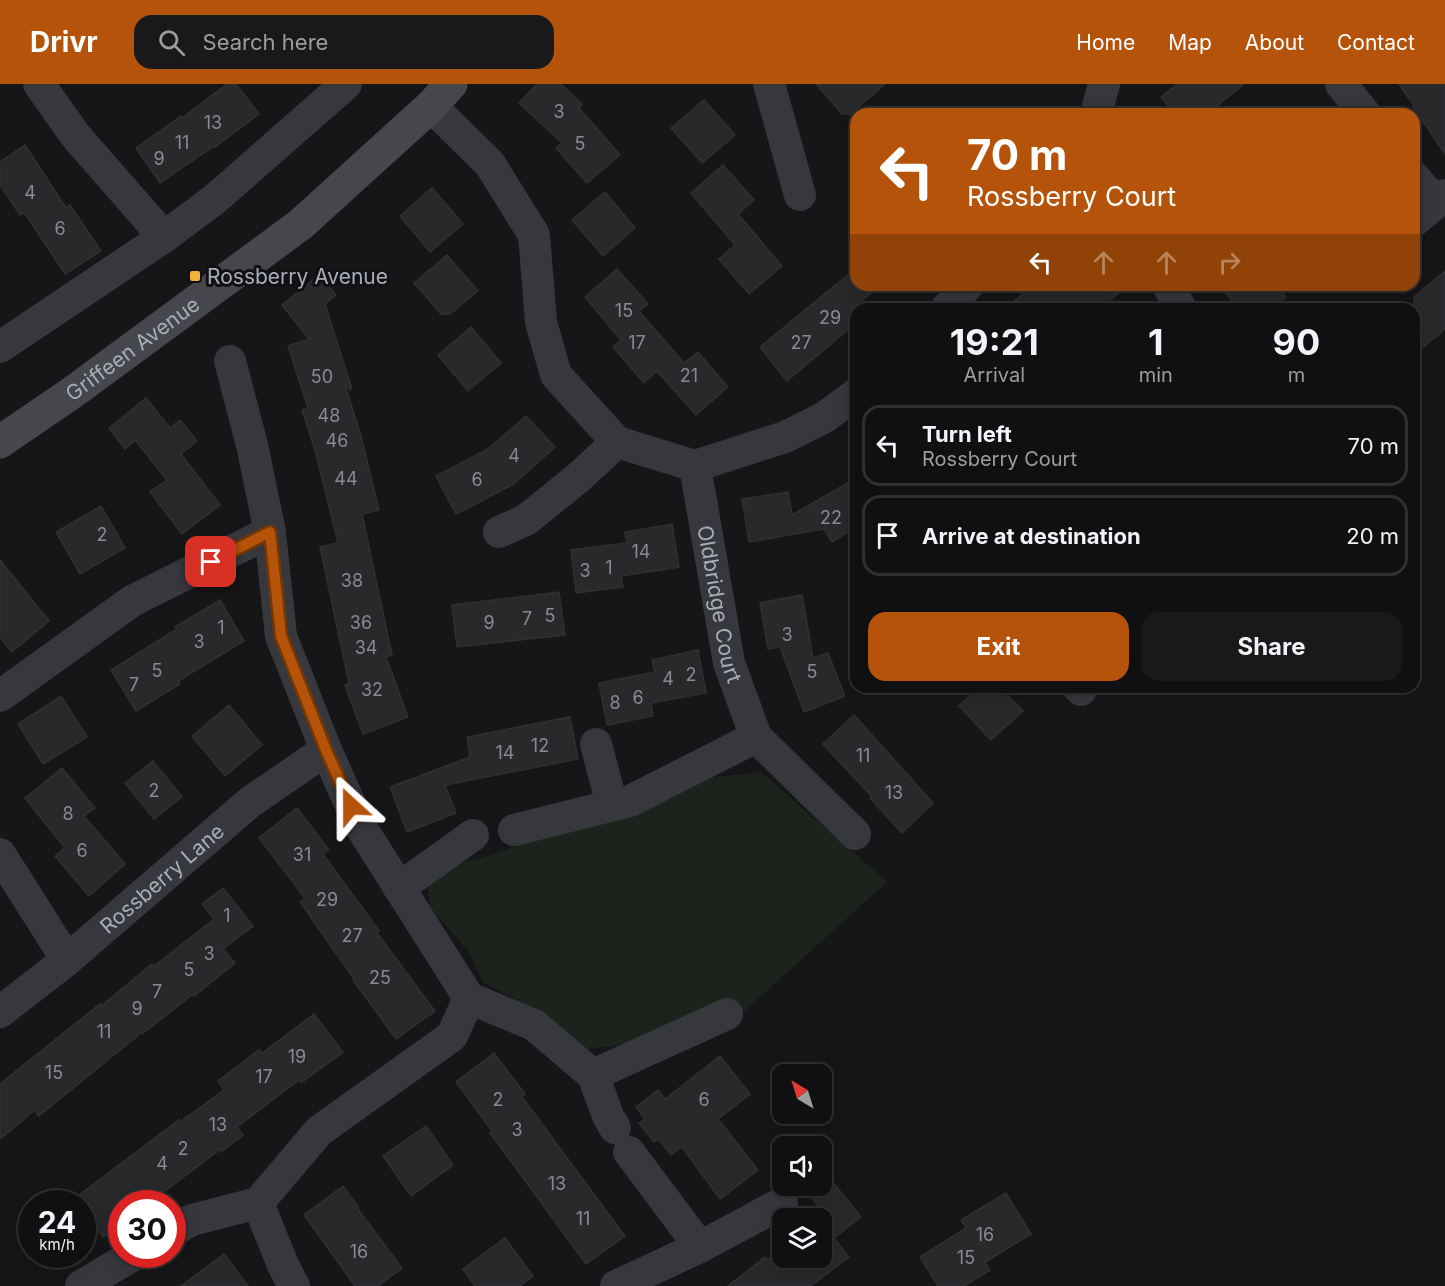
<!DOCTYPE html>
<html lang="en">
<head>
<meta charset="utf-8">
<style>
  body { margin:0; font-family:Inter,sans-serif; background:#19191b; color:#f1f3f6; height:100vh; display:flex; flex-direction:column; font-size:22px; white-space:nowrap }
  * { box-sizing:border-box; margin:0 }
  p { font-size:20px; color:#9c9d9f }
  .icon { flex:none; width:33px; height:33px; fill:none; stroke:currentColor; stroke-width:2; stroke-linecap:round; stroke-linejoin:round }
  .map { position:relative; flex:1; overflow:hidden }
  .side { position:absolute; left:850px; top:219px; width:570px; height:390px; display:flex; flex-direction:column; background:#101012; border-radius:18px; box-shadow:0 3px 15px #0003,0 0 0 2px #303032 }
  .side>* { flex:none }
  .hud { position:absolute; left:850px; top:24px; width:570px; height:183px; border-radius:18px; box-shadow:0 3px 15px #0003,0 0 0 2px #303032; background:#b45309; color:#fff; overflow:hidden }
  .needle { width:39px; rotate:322deg }
  .buttons { position:absolute; left:772px; top:980px; display:grid; gap:12px }
  .buttons a { display:grid; place-items:center; width:60px; height:60px; border-radius:12px; background:#101012; box-shadow:0 3px 15px #0003,0 0 0 2px #303032; font-size:30px }
  .speed { position:absolute; left:18px; top:1106px; display:flex; gap:12px; font-size:30px; font-weight:700; text-align:center }
  .speed>* { display:grid; place-content:center; width:78px; height:78px; border-radius:50%; background:#101012; box-shadow:0 3px 15px #0003,0 0 0 2px #303032; line-height:1 }
  .speed small { font-size:15px; font-weight:400 }
  .speed .limit { border:9px solid #d22; background:#fff; color:#111 }
  .pin { position:absolute; display:grid; place-items:center; width:51px; height:51px; color:#fff; margin:-26px; border-radius:12px; box-shadow:0 3px 9px #0006 }
  .me { position:absolute; width:66px; margin:-33px; rotate:336deg; stroke-linejoin:round; filter:drop-shadow(0 0 4px #0008) }
  .turn { display:flex; align-items:center; gap:21px; height:126px; padding:0 18px; font-size:27px }
  .turn .icon { width:78px; height:78px; stroke-width:2.5 }
  .turn b { display:block; font-size:42px; line-height:51px }
  .lanes { display:flex; align-items:center; height:57px; padding:0 18px; background:#0003; justify-content:center; gap:30px; direction:ltr }
  .lanes .off { opacity:.35 }
  .eta { display:flex; justify-content:space-evenly; align-items:center; height:102px; text-align:center }
  .eta b { font-size:36px; font-weight:700; line-height:42px }
  .primary-button { display:flex; gap:12px; margin-top:auto; padding:12px 18px }
  .primary-button a { flex:1; height:69px; border-radius:18px; background:#b45309; color:#fff; font-size:24px; font-weight:700; line-height:69px; text-align:center }
  .primary-button a+a { background:#19191b; color:#f1f3f6 }
  ul { padding:0; list-style:none }
  li { display:flex; align-items:center; gap:18px; height:81px; margin:0 12px 9px; padding:0 6px; border:3px solid #303032; border-radius:18px }
  li div { flex:1 }
  li b { display:block; font-size:22px }
  li em { font-style:normal }
  header { display:flex; align-items:center; gap:36px; box-sizing:border-box; height:84px; padding:0 30px; background:#b45309; color:#fff }
  header strong { font-size:28px }
  nav { display:flex; gap:33px; margin-inline-start:auto; font-size:21px }
  .search { width:420px; height:54px; background:#19191b; display:flex; align-items:center; gap:15px; box-sizing:border-box; padding:0 21px; border-radius:18px; color:#9c9d9f; font-size:22px }
  .map>svg:first-child { display:block }
</style>
</head>
<body>
<header>
<strong>Drivr</strong>
<div class="search"><svg class="icon" aria-label="search" viewBox="0 0 24 24"><circle cx="10" cy="10" r="6"/><path d="M15 15l6 6"/></svg>Search here</div>
<nav><a>Home</a><a>Map</a><a>About</a><a>Contact</a></nav>
</header>
<div class="map">
<svg width="1445" height="1202" viewBox="0 0 1445 1202">
  <rect width="100%" height="100%" fill="#161618"/>
  <!-- green -->
  <path fill="#1c231d" d="M761 688 887 798 720 949 645 957 584 966 532 924 483 898 468 866 430 824 428 801 448 782 477 775 538 755 696 695Z"/>
  <!-- building -->
  <path fill="#29292c" stroke="#303034" stroke-width="1.5" d="M227 0H236L259 30 215 63 214 62 160 99 136 64 181 32 182 34Z
    M537 0H561L582 20 579 24 620 71 587 99 556 64 562 59 519 19Z
    M816 0H885L851 30H842Z
    M1177 0H1244L1207 30H1175L1161 13Z
    M1399 0H1445V70L1413 23 1414 22Z
    M704 16 735 51 702 79 671 44Z
    M25 61 66 124 70 121 101 167 65 190 24 128 20 131 0 101V78Z
    M723 81 754 116 738 130 782 182 749 210 719 175 735 161 691 109Z
    M432 104 463 140 430 168 400 132Z
    M605 108 635 144 603 172 572 136Z
    M447 171 478 207 450 230H441L414 199Z
    M856 184V201H882L862 216 869 225H856V239L787 297 760 263Z
    M617 185 648 220 639 227 684 279 698 268 728 303 696 331 657 287 644 299 613 263 621 256 585 213Z
    M1445 187V245L1414 271V213Z
    M319 191 336 211 325 220 352 305 350 306 344 298 361 352 379 426 362 430 392 571 386 573 408 633 363 650 345 601 349 599 320 463 338 459 315 366 302 326 308 324 288 262 309 255 282 221Z
    M1035 201H1131L1096 225H1003Z
    M1219 201H1275L1286 213 1271 225H1239Z
    M471 243 501 279 468 307 438 271Z
    M146 314 170 344 180 336 197 357 181 370 220 421 182 450 150 408 167 396 135 356 125 365 109 344Z
    M526 332 555 363 514 400 456 430 436 392 488 365Z
    M856 394V443L832 458 824 445 749 458 742 415 788 408 792 431Z
    M101 422 125 464 80 490 56 448Z
    M672 440 679 483 621 492 623 503 576 509 571 466 627 459 625 448Z
    M0 476 49 537 12 568 0 553Z
    M559 508 565 551 457 563 452 521Z
    M802 511 813 574 828 569 845 612 804 628 780 563 768 565 760 519Z
    M220 516 244 557 178 597 180 600 136 627 111 586 177 545 175 543Z
    M698 566 706 609 651 619 653 632 607 641 599 599 655 588 652 576Z
    M979 603H1000L1023 627 991 656 959 622Z
    M61 612 87 653 43 680 18 640Z
    M229 621 262 661 225 692 192 652Z
    M854 631 933 719 902 749 870 714 872 713 823 660Z
    M570 633 578 675 445 701 456 729 407 748 390 703 470 673 467 653Z
    M153 677 182 713 154 735 125 699Z
    M62 684 95 724 84 732 125 780 89 812 55 772 65 764 25 714Z
    M297 724 329 766 323 770 379 847 377 849 435 927 396 955 353 896 354 895 300 818 305 814 259 754Z
    M223 804 253 842 223 865 235 879 194 912 192 911 142 950 141 949 39 1032 35 1026 0 1055V1000L100 920 101 922 152 880 154 882 214 835 202 820Z
    M314 930 343 968 301 999 299 996 237 1043 243 1051 222 1067 221 1065 149 1119H122V1139L103 1153 82 1127V1119H76L74 1115 179 1036 180 1038 224 1006 218 997 239 981 259 966 262 969Z
    M494 969 525 1010 522 1013 625 1152 586 1180 490 1049 492 1047 456 998Z
    M720 972 750 1010 718 1035 758 1086 720 1115 682 1063 671 1071 659 1055 654 1058 639 1039 645 1035 636 1023 658 1006 665 1015Z
    M426 1042 453 1081 411 1112 383 1072Z
    M831 1096 861 1133 834 1154 849 1173 811 1202H728L765 1173 767 1176 783 1164V1173H822V1134H821L825 1131 810 1112Z
    M343 1102 358 1123 357 1124 402 1184 378 1202H355L304 1131Z
    M1006 1109 1031 1150 985 1178 990 1186 964 1202H938L920 1173 966 1144 961 1136Z
    M505 1154 533 1192 520 1202H475L463 1185Z
    M224 1170 248 1202H181Z"/>
  <g fill="none" stroke-linecap="round" stroke-linejoin="round">
    <!-- street -->
    <g stroke="#37383d" stroke-width="32">
      <path d="M39 0 75 51 164 153"/>
      <path d="M769 0 800 111"/>
      <path d="M1341 0 1365 30"/>
      <path d="M431 22 490 80 534 151 541 238 556 291 617 358 695 382 785 353 825 333 856 310"/>
      <path d="M1096 30 1104 0"/>
      <path d="M1414 93 1436 119 1445 111"/>
      <path d="M1414 137 1436 119"/>
      <path d="M1168 201 1181 225"/>
      <path d="M946 225 968 201"/>
      <path d="M0 263 164 153 215 115 346 0"/>
      <path d="M230 277 252 361 270 448 281 552 326 666 359 740 469 914 452 952 319 1047 258 1119 283 1181 294 1202"/>
      <path id="s1" d="M695 382 729 579 756 653 855 750"/>
      <path d="M499 448 526 436 578 394 617 358"/>
      <path d="M1078 603 1081 606"/>
      <path d="M0 612 132 517 270 448"/>
      <path d="M596 660 612 721"/>
      <path d="M514 746 630 717 756 653"/>
      <path d="M0 770 67 876"/>
      <path d="M399 804 473 751"/>
      <path d="M469 914 534 941 593 991 727 930"/>
      <path id="s2" d="M0 928 67 876 250 718 326 666"/>
      <path d="M593 991 608 1032 615 1044"/>
      <path d="M629 1068 700 1163"/>
      <path d="M172 1147 192 1136 258 1119"/>
      <path d="M81 1202 135 1170"/>
      <path d="M616 1202 700 1163 782 1119"/>
    </g>
    <!-- secondary -->
    <path stroke="#45474d" stroke-width="33" id="s3" d="M0 358 73 308 301 140 431 22 451 0"/>
  </g>
  <g fill="none" stroke-linecap="round" stroke-linejoin="round">
    <!-- route casing -->
    <g stroke="#753606" stroke-width="15">
      <path id="route" d="M211 478 270 448 281 552 326 666 351 722"/>
    </g>
    <!-- route -->
    <use href="#route" stroke="#b45309" stroke-width="10"/>
  </g>
  <!-- markers -->
  <rect fill="#eeb338" stroke="#111113" stroke-width="2" x="189" y="186" width="12" height="12" rx="3"/>
  <g text-anchor="middle" dominant-baseline="central" stroke-width="6" stroke-linejoin="round" paint-order="stroke">
    <!-- number labels -->
    <g font-size="18" fill="#888b94">
      <text x="559" y="27">3</text>
      <text x="213" y="38">13</text>
      <text x="182" y="58">11</text>
      <text x="580" y="59">5</text>
      <text x="159" y="74">9</text>
      <text x="30" y="108">4</text>
      <text x="60" y="144">6</text>
      <text x="624" y="226">15</text>
      <text x="830" y="233">29</text>
      <text x="637" y="258">17</text>
      <text x="801" y="258">27</text>
      <text x="689" y="291">21</text>
      <text x="322" y="292">50</text>
      <text x="329" y="331">48</text>
      <text x="337" y="356">46</text>
      <text x="514" y="371">4</text>
      <text x="346" y="394">44</text>
      <text x="477" y="395">6</text>
      <text x="831" y="433">22</text>
      <text x="102" y="450">2</text>
      <text x="641" y="467">14</text>
      <text x="609" y="483">1</text>
      <text x="585" y="486">3</text>
      <text x="352" y="496">38</text>
      <text x="550" y="531">5</text>
      <text x="527" y="534">7</text>
      <text x="361" y="538">36</text>
      <text x="489" y="538">9</text>
      <text x="221" y="543">1</text>
      <text x="787" y="550">3</text>
      <text x="199" y="557">3</text>
      <text x="366" y="563">34</text>
      <text x="157" y="586">5</text>
      <text x="812" y="587">5</text>
      <text x="691" y="590">2</text>
      <text x="668" y="594">4</text>
      <text x="134" y="600">7</text>
      <text x="372" y="605">32</text>
      <text x="638" y="613">6</text>
      <text x="615" y="618">8</text>
      <text x="540" y="661">12</text>
      <text x="505" y="668">14</text>
      <text x="863" y="671">11</text>
      <text x="154" y="706">2</text>
      <text x="894" y="708">13</text>
      <text x="68" y="729">8</text>
      <text x="82" y="766">6</text>
      <text x="302" y="770">31</text>
      <text x="327" y="815">29</text>
      <text x="227" y="831">1</text>
      <text x="352" y="851">27</text>
      <text x="209" y="869">3</text>
      <text x="189" y="885">5</text>
      <text x="380" y="893">25</text>
      <text x="157" y="907">7</text>
      <text x="137" y="924">9</text>
      <text x="104" y="947">11</text>
      <text x="297" y="972">19</text>
      <text x="54" y="988">15</text>
      <text x="264" y="992">17</text>
      <text x="498" y="1015">2</text>
      <text x="704" y="1015">6</text>
      <text x="218" y="1040">13</text>
      <text x="517" y="1045">3</text>
      <text x="183" y="1064">2</text>
      <text x="162" y="1079">4</text>
      <text x="557" y="1099">13</text>
      <text x="583" y="1134">11</text>
      <text x="985" y="1150">16</text>
      <text x="359" y="1167">16</text>
      <text x="966" y="1173">15</text>
    </g>
    <!-- poi labels -->
    <g font-size="21" fill="#a8adb8" stroke="#111113" text-anchor="start">
      <text x="207" y="192">Rossberry Avenue</text>
    </g>
    <!-- street labels -->
    <g font-size="21" fill="#a8adb8" stroke="#111113">
      <text stroke="none"><textPath href="#s3" startOffset="162">Griffeen Avenue</textPath></text>
      <text stroke="none"><textPath href="#s1" startOffset="140">Oldbridge Court</textPath></text>
      <text stroke="none"><textPath href="#s2" startOffset="210">Rossberry Lane</textPath></text>
    </g>
  </g>
</svg>
<div class="buttons">
<a><svg class="needle" viewBox="-14 -14 28 28"><path d="M0-13l5 13h-10z" fill="#e53935"/><path d="M0 13l5-13h-10z" fill="#9c9d9f"/></svg></a>
<a><svg class="icon" aria-label="sound" viewBox="0 0 24 24"><path d="M4 9h4l5-4v14l-5-4H4zM17 9q2 3 0 6"/></svg></a>
<a><svg class="icon" aria-label="layers" viewBox="0 0 24 24"><path d="M12 4l9 5-9 5-9-5zM3 14l9 5 9-5"/></svg></a>
</div>
<div class="speed"><div>24<small>km/h</small></div><div class="limit">30</div></div>
<div class="pin" style="left:211px;top:478px;background:#d93025"><svg class="icon" aria-label="arrive" viewBox="0 0 24 24"><path d="M6 21V4h12l-3 4 3 4H6"/></svg></div>
<svg class="me" style="left:351px;top:722px" viewBox="-20 -20 40 40"><path d="M0-17L14 15 0 8-14 15z" fill="#b45309" stroke="#fff" stroke-width="4"/></svg>
<div class="hud">
<div class="turn"><svg class="icon" aria-label="left" viewBox="0 0 24 24"><path d="M17 20v-9H6M10 6l-5 5 5 5"/></svg><div><b>70 m</b>Rossberry Court</div></div>
<div class="lanes"><svg class="icon" aria-label="left" viewBox="0 0 24 24"><path d="M17 20v-9H6M10 6l-5 5 5 5"/></svg><svg class="icon off" aria-label="ahead" viewBox="0 0 24 24"><path d="M12 20V5M6 11l6-6 6 6"/></svg><svg class="icon off" aria-label="ahead" viewBox="0 0 24 24"><path d="M12 20V5M6 11l6-6 6 6"/></svg><svg class="icon off" aria-label="right" viewBox="0 0 24 24"><path d="M7 20v-9h11M14 6l5 5-5 5"/></svg></div>
</div>
<section class="side">
<div class="eta">
<div><b>19:21</b><p>Arrival</p></div>
<div><b>1</b><p>min</p></div>
<div><b>90</b><p>m</p></div>
</div>
<ul>
<li><svg class="icon" aria-label="left" viewBox="0 0 24 24"><path d="M17 20v-9H6M10 6l-5 5 5 5"/></svg><div><b>Turn left</b><p>Rossberry Court</p></div><em>70 m</em></li>
<li><svg class="icon" aria-label="arrive" viewBox="0 0 24 24"><path d="M6 21V4h12l-3 4 3 4H6"/></svg><div><b>Arrive at destination</b></div><em>20 m</em></li>
</ul>
<div class="primary-button"><a>Exit</a><a>Share</a></div>
</section>
</div>
</body>
</html>
